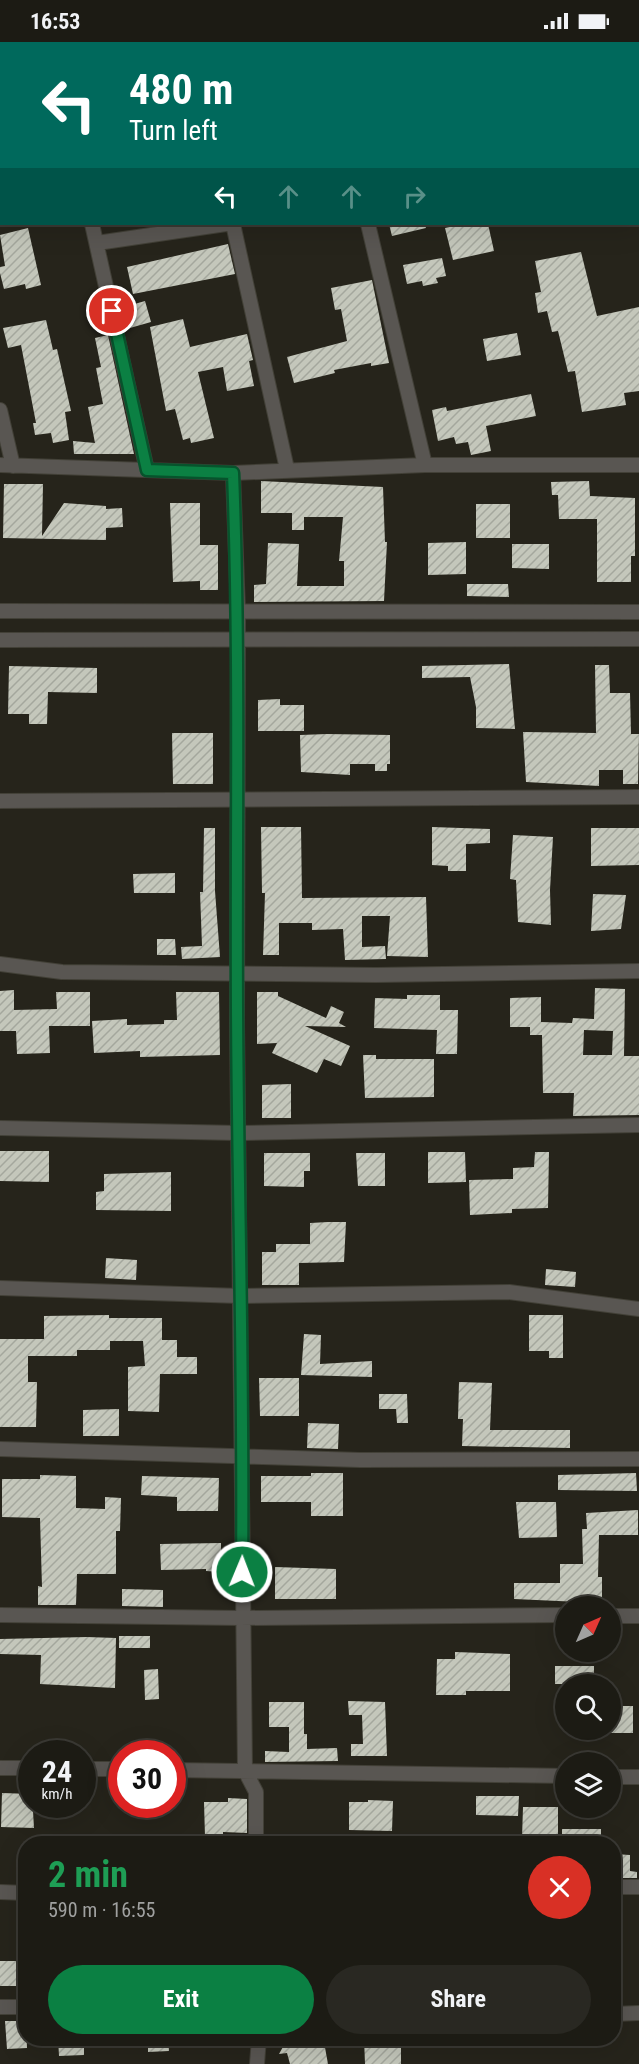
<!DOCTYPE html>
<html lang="en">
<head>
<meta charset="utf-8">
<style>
  body { margin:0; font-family:"Roboto Condensed",sans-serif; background:#292822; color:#f1f3f6; height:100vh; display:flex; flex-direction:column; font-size:22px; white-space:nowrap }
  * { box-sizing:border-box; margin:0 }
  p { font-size:20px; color:#a0a1a0 }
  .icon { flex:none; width:33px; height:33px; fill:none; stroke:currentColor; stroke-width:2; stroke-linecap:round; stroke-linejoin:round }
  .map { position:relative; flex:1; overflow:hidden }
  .drawer { position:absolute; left:18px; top:1794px; width:603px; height:210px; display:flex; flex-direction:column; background:#1c1b14; border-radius:24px; box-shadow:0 6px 24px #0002,0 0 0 2px #3a3934 }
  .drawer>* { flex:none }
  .hud { position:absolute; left:0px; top:0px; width:639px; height:183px; box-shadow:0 6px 24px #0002,0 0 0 2px #3a3934; background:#00695c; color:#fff; overflow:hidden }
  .needle { width:39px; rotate:45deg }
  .fabs { position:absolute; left:555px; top:1554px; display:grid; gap:12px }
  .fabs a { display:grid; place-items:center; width:66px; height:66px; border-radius:50%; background:#1c1b14; box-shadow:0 6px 24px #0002,0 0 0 2px #3a3934; font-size:30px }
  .speed { position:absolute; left:18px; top:1698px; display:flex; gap:12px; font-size:30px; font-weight:700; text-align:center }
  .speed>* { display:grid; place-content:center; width:78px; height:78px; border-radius:50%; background:#1c1b14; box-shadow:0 6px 24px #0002,0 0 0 2px #3a3934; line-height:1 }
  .speed small { font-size:15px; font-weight:400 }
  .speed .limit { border:9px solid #d22; background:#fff; color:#111 }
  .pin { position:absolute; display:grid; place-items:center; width:51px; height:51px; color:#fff; margin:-26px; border:3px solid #fff; border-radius:50%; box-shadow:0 2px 6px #0007 }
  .me { position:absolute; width:66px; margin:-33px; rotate:1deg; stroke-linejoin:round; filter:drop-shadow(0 0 4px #0008) }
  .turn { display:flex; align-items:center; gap:21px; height:126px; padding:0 30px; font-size:27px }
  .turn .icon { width:78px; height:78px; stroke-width:2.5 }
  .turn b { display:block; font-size:42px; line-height:51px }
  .lanes { display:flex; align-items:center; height:57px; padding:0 30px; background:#0003; justify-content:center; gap:30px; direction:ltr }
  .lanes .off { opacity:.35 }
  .round { display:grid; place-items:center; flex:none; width:63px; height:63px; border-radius:32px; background:#292822 }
  .head { display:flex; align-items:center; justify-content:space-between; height:102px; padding:0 30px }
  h1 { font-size:36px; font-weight:700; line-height:45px; color:#1e9e55 }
  .primary-button { display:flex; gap:12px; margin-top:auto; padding:12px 30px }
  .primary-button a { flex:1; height:69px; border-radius:36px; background:#0b8043; color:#fff; font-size:24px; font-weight:700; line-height:69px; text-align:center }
  .primary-button a+a { background:#292822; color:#f1f3f6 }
  .status { display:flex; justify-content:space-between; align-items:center; height:42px; padding:0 30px; background:#1c1b14; direction:ltr }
  .status svg { height:16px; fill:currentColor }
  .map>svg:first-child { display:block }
</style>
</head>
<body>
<div class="status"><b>16:53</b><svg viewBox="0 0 49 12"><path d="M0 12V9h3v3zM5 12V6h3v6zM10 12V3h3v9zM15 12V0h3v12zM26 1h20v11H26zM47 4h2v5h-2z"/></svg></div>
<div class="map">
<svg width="639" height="2022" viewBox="0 0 639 2022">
  <defs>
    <pattern id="building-hatch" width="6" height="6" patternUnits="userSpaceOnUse" patternTransform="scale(1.5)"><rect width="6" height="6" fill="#c4c7bb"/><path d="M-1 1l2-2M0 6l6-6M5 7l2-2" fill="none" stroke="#a4a79d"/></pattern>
  </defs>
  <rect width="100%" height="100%" fill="#26241b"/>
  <!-- building -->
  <path fill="url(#building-hatch)" fill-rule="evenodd" d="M389 182H425L426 186 392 194Z
    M464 182H488L494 209 453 218 445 186Z
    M28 186 41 243 26 247 25 242 4 247 0 231V225L5 224 0 193Z
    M228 202 235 232 133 252 127 225Z
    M581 210 597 274 639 265V349L624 351 626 363 582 370 575 329 568 330 558 289 552 290 547 269 538 271 535 251 541 250 535 219Z
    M442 216 446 234 436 236 438 241 423 244 422 239 407 242 403 223Z
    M372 238 389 321 371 324V321L334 328 335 331 294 341 287 315 347 299 341 267 335 268 331 246Z
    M145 259 151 280 130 286 124 265Z
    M183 277 190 305 247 292 253 318 249 319 254 344 227 349 223 325 198 330 214 396 191 401 190 396 183 398 175 367 166 369 150 285Z
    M46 278 53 308 57 307 71 369 65 370 69 398 53 401 51 391 35 393 33 381H36L21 303 8 306 3 286Z
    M517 291 521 313 487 319 483 297Z
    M108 293 134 412H74L73 399 95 401 88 365 103 362 96 326 101 325 95 296Z
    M531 352 536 374 486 384 491 409 471 413 468 400 456 402 454 395 438 399 432 368 446 365 447 369Z
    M261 439 383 445 385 500H387L384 559 254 560V543L266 542 268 501 299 502 297 544H344V519H339L343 475H304V488H292V471H261Z
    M589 439 590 454 635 456V514H631V540H597V477H559L558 453H552L551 440Z
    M4 442H43L42 494 64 461 106 464V467L122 466 123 485 106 486V498L3 496Z
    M170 461H200V503H218V548H200V539L173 540Z
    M476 462H510V496H476Z
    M466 500V532L428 533V501Z
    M512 502H549V527L512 526Z
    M467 542H508L509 555 467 554Z
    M509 622 515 687 476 686V665L470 635 422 636V624Z
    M595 623H609L610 651H630L631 692H639L638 742H623V728H599V744L526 740 523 690 596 691Z
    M9 624 97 626V651L48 650 47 682H29V672H8Z
    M280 657V663H304V689H258V658Z
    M172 691H213V742H173Z
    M327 692 390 693V722H387V729H375V722H350V733L301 730 300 693Z
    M261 785H301L302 856 426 855 428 915 387 914 390 874H362V905L385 904 386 917 345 918 343 887 312 888V881H279V913H263L265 851H262Z
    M432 785 490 787V801L466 802V829H448V824L432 823Z
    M204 786H215V849L220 915 182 917 181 905 202 904 200 850H203Z
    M591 786H639V823L591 824Z
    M513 793 553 795 550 848 551 883 518 880 516 838 510 837Z
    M175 831V851H134L133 832Z
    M593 852 626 853 621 887 591 889Z
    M157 897H175L176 913H157Z
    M595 946 625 947 624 1014H639V1073L573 1074 574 1051H543L542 993H530V985H510V956L541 955V980L572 981 573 976 594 977ZM584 988 613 989 612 1013H583Z
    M14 948V968L57 967 56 950H90V984H49L50 1011 17 1012 16 989H0V949Z
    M176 950H219L220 1013 140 1015V1009L94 1011 92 979 127 977V983L164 982V978H177Z
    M257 950H278V954L326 976 331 964 344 970 339 981 346 985 305 984 350 1004 341 1024 324 1017 317 1031 272 1011 277 1001 257 1002Z
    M407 953H440V968H458L457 1012H436L437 988 374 986 375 956 407 957Z
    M363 1013H376V1017H434V1055L365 1056Z
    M291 1042V1076H262V1043Z
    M0 1109H49V1140L0 1139Z
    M428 1110H465L466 1140 428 1141Z
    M535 1110H549L548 1166 512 1167V1171L470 1173 469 1138 513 1137V1126L534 1125Z
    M264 1111H310V1129H304V1145L264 1144Z
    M356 1111H385V1144H358Z
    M171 1130V1169L96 1168V1150L104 1149V1132Z
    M328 1180H346L344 1220 299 1221V1243H262V1210H276V1202H310V1181Z
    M106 1216 137 1218 136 1238 105 1236Z
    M546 1227 576 1230 575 1245 545 1243Z
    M109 1273V1276H162V1298H177V1315H197V1332H160L159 1370 128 1369V1325L145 1324 143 1299H110V1308H77V1314H28V1340H37L36 1385H0V1297H44V1274Z
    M529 1273H563V1316H549V1309H529Z
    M304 1292 321 1293 320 1322 372 1319V1335L301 1333Z
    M259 1336H299V1374H260Z
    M459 1340 492 1341 490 1388H570V1406L462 1404 463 1377H458Z
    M379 1352H407L408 1381H397L396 1367H379Z
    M119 1367V1394H83V1368Z
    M308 1381 339 1382 338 1407 307 1406Z
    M311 1431H343V1474H311V1460H261V1434H311Z
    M636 1431 637 1449 558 1448V1433Z
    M40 1433 76 1434V1466L105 1467V1455L121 1456 120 1489H116V1532H77L76 1563H38V1544L42 1545 40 1476 2 1475V1437H40Z
    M142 1434 219 1436 218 1469H177V1455L141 1453Z
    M516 1460H556L557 1495 519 1496Z
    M638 1468V1493H599L598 1535H602V1561L514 1557V1541H560V1522H583L582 1487H587L586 1471Z
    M221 1501V1530L206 1529V1527L161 1528 160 1502Z
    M275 1525 336 1527V1557H275Z
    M122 1547 163 1548V1565L122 1564Z
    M119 1594H150V1606H119Z
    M87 1595 116 1596 115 1646 40 1642 41 1613 0 1612V1597Z
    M455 1610 510 1612V1649H466V1653H436L437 1617H455Z
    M555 1624H594V1642H555Z
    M158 1627 159 1657 145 1658 144 1628Z
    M348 1659 385 1660 387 1714H351V1702H363L362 1673H349Z
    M269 1660H304V1692H307V1707L337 1706 338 1719 265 1720V1709L289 1710V1685H269Z
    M610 1664H633V1691H610Z
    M2 1751 32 1752 34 1786 1 1785Z
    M476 1754H519L518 1774 476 1773Z
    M228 1756 247 1757V1791L223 1790V1794L205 1795 204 1760H228Z
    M368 1758 393 1759 392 1789 349 1788V1760H368Z
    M523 1765H558V1796H522Z
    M562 1787H601V1801H562Z
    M614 1812 630 1813V1829L637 1830V1836H614Z
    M0 1919H18V1944H0Z
    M5 1979H26L27 2006 7 2007Z
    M58 1996H84V2013L59 2014Z
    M148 1996H168L169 2009 148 2010Z
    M288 1996H318L324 2000 328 2022H290L287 2011 279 2012Z
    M364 1996H391V2002H401V2022H365Z"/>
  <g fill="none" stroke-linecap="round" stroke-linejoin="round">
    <!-- minor casing -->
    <g stroke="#424037" stroke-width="16">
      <path id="minor" d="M51 0V2
        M190 0V2
        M326 0V2
        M465 0V2
        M601 0V2
        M638 86 639 85
        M92 182 147 428
        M233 182 287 427
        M368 182 425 423
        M97 201 226 182
        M0 368 13 424
        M0 423 233 431 425 423H639
        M233 431 238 570 237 982 245 1729 256 1750V1802
        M0 569 639 570
        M0 598 639 597
        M0 759 639 755
        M0 922 62 930 376 933 639 929
        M0 1086 238 1091 639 1083
        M0 1246 240 1254 509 1250 639 1267
        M0 1407 360 1418 639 1417
        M0 1573 241 1576 566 1573
        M610 1574H639
        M0 1726H32
        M82 1727H122
        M172 1728 566 1734
        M610 1735H639
        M614 1845H639
        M0 1850 26 1851
        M0 1965H26
        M614 1972 639 1971
        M257 2022 259 1996"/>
    </g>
    <!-- minor -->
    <use href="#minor" stroke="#595652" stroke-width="14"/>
  </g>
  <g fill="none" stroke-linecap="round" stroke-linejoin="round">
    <!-- route casing -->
    <g stroke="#07532c" stroke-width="15">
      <path id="route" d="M112 269 147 428 233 431C240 610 236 788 237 966 238 1154 244 1342 242 1530"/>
    </g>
    <!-- route -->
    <use href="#route" stroke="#0b8043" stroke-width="10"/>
  </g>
</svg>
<div class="fabs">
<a><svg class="needle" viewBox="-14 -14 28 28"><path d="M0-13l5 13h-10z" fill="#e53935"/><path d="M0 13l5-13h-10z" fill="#a0a1a0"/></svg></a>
<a><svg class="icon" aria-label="search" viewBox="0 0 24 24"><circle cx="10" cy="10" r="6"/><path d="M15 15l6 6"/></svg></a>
<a><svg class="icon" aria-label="layers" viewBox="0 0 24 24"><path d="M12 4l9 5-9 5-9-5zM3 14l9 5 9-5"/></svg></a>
</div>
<div class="speed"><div>24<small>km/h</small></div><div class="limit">30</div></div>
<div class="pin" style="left:112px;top:269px;background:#d93025"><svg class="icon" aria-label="arrive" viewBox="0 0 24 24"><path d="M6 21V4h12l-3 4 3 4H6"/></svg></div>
<svg class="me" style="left:242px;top:1530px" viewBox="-20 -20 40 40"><circle r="17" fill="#0b8043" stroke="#fff" stroke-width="3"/><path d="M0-11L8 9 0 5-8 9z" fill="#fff"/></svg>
<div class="hud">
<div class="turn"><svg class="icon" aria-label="left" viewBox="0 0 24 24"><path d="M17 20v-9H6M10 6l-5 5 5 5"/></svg><div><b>480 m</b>Turn left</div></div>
<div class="lanes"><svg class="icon" aria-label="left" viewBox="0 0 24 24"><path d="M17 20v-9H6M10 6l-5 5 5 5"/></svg><svg class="icon off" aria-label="ahead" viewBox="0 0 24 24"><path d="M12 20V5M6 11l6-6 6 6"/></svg><svg class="icon off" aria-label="ahead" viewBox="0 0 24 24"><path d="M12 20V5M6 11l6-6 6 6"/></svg><svg class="icon off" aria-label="right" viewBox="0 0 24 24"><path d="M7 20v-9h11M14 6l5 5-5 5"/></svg></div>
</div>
<section class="drawer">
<div class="head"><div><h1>2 min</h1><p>590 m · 16:55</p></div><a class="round" style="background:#d93025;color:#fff"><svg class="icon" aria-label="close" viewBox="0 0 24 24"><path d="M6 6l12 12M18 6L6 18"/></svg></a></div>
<div class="primary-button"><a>Exit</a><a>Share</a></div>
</section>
</div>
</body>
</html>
